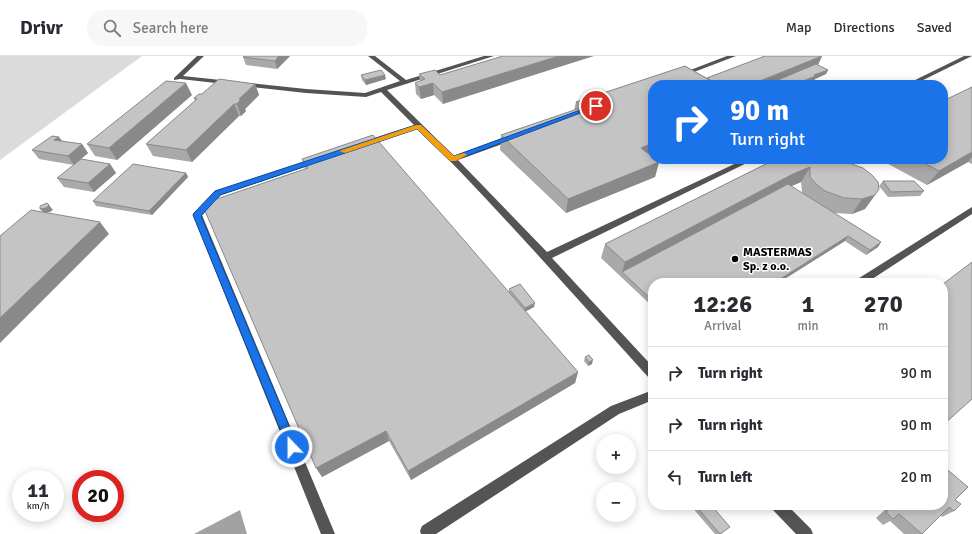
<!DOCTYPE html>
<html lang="en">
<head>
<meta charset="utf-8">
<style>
  body { margin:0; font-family:Signika,sans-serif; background:#f7f7f7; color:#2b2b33; height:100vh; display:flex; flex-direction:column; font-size:15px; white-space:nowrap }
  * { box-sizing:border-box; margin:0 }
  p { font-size:13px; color:#7c7c81 }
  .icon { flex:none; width:22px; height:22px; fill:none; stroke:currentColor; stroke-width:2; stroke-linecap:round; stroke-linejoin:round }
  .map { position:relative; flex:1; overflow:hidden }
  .details { position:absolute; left:648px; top:222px; width:300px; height:232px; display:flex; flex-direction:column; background:#fff; border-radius:16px; box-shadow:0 2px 10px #0003 }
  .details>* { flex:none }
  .banner { position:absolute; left:648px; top:24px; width:300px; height:84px; border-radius:16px; box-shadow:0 2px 10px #0003; background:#1a73e8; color:#fff; overflow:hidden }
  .controls { position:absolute; left:596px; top:378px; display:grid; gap:8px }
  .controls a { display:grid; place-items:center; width:40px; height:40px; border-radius:50%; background:#fff; box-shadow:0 2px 10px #0003; font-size:20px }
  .speed { position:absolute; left:12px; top:414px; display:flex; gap:8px; font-size:20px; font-weight:700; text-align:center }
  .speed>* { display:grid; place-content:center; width:52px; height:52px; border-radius:50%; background:#fff; box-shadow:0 2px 10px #0003; line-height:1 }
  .speed small { font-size:10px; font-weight:400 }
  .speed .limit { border:6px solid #d22; background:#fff; color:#111 }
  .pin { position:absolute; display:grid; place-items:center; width:34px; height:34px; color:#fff; margin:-17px; border:2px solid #fff; border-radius:50%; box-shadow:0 1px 4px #0007 }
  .me { position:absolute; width:44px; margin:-22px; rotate:338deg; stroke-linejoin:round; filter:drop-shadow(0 0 3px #0008) }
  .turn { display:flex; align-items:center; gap:14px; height:84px; padding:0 16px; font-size:18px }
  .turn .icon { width:52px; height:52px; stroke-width:2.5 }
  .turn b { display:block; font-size:28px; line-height:34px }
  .eta { display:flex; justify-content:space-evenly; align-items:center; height:68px; text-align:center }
  .eta b { font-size:24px; font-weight:800; line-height:28px }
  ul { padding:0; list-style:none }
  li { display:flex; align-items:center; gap:12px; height:52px; padding:0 16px; border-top:1px solid #e1e1e2 }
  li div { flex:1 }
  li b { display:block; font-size:15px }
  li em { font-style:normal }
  header { display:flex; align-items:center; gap:24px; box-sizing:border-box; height:56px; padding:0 20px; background:#fff; border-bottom:1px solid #e1e1e2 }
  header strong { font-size:19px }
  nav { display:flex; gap:22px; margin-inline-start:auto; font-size:14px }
  .search { width:280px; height:36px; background:#f7f7f7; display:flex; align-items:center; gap:10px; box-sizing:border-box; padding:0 14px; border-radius:16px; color:#7c7c81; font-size:15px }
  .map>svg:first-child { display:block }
</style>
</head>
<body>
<header>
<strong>Drivr</strong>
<div class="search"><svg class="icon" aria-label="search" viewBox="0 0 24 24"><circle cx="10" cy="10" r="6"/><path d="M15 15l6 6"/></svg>Search here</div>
<nav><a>Map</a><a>Directions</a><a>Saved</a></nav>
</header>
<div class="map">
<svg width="972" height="478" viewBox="0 0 972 478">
  <rect width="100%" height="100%" fill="#fff"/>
  <!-- green -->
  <path fill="#dbdbdb" d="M0 0H142L0 104Z"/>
  <!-- water -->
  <path fill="#a2a2a2" d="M240 454 247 478H194Z"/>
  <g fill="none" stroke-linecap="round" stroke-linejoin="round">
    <!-- minor -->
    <path fill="#545454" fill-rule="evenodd" d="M197 0H204L183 20 306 33 365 37 400 25 368 0H375L406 24 484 0H494L387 34 454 100 510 79H516V83L458 104 547 196 745 103H755L552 202 653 311V324L649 322C573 238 498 153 418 72L368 90H362V86L414 69 381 36 366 41 306 37 180 23 174 24V22Z
      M727 0H736L660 29H653V31L651 29Z
      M964 0H972L913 29H905Z
      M316 102 320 104 319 106 221 139 202 159 335 478H321L193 159 215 135Z
      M972 151V158L866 227H854L856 224Z
      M653 334V344L619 358 436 478H421L420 475 422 470 611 350Z
      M771 449H787L811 473 813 478H796L773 454Z"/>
  </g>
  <!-- wall -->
  <path fill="#a9a9a9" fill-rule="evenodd" d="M290 0 277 13 246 9 243 1Z
    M503 0 443 48 434 39 421 43 416 38 415 27 420 25 419 18 440 19Z
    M765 0H822L818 9 828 14 826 18 815 23 814 25 803 29H653V100H652L653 101V103H656L659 106 655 121 566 157 500 94 501 79 574 54 576 46 685 10 707 22Z
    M361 19 386 23 366 29 362 24Z
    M255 28 259 39 245 53 246 55 241 60H239L192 106 153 100 146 88 195 45 194 42 202 38Z
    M972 31V108L968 106 927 129 879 103H943Z
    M192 39 117 104 95 100 87 88Z
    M59 81 62 85 82 88 88 97 74 109 39 103 32 94Z
    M302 103 509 237V233L534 251 525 256 578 316 575 327 411 424 389 385 322 421 305 113Z
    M776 103H847L842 105 875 139 865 153 852 158 834 157 881 186 878 191 866 199 845 185 778 227H653V251L601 202 605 188ZM801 126 802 136 803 138 791 130Z
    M110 108 116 117 94 136 64 131 57 122Z
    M186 117 188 121 152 159 96 150 93 145Z
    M883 125 924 135 920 140 888 141 879 130Z
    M585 301 592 308 588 310 584 305Z
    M653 401V411L649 406 651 403Z
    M955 444 954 455 942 461 941 459 922 478H904L890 465 883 469 876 462 890 449H943Z
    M690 449H711L726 474 721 478H715Z"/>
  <!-- shaded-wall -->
  <path fill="#898989" d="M279 0H290L277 13 275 5Z
    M559 0H594L443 48 442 36Z
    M822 0 817 11 773 26 771 29H750Z
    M828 14 826 18 815 23 814 25 803 29H793L814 19Z
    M385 19 386 23 366 29 365 24Z
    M186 27 192 39 117 104 109 92Z
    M433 27 434 39 421 43 419 31Z
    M255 28 259 39 245 53 246 55 241 60 237 48 239 43Z
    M234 48 239 60 192 106 186 94Z
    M59 81 65 89 54 84Z
    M653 87V100L637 106 641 92Z
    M82 88 88 97 74 109 68 100Z
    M972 96V101L968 106 927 129 939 115Z
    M825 103H847L815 118Z
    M659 106 655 121 566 157 568 143Z
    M110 108 116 117 94 136 88 127Z
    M810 111 801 126 785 133 622 216 625 206 793 118Z
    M186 117 188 121 152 159 149 155Z
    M875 139 865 153 852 158 862 143Z
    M49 149 53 154 50 156 44 157 40 153Z
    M100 166 109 178 0 287V262Z
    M848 180 845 185 778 227H774Z
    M881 186 878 191 866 199 870 194Z
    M535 247 534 251 524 256 525 252Z
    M593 304 592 308 588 310 589 306Z
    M578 316 575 327 411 424 408 415Z
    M386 375 389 385 322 421 316 412Z"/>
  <!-- building -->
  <path fill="#c4c4c4" stroke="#898989" d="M244 0H279L275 5 243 1Z
    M503 0H559L442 36 433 27 419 31 415 27 425 23 419 18 435 14 440 19Z
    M765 0H822L750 29H718L707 22Z
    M816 8 828 14 814 19 816 20 793 29H779L773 26Z
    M685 10 718 29H653V87L641 92 653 101V103H656L659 106 568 143 501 79 583 51 576 46Z
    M381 14 385 19 365 24 361 19Z
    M219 23 255 28 239 43H241L237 48H234L186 94 146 88 197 43 194 42 199 38H202Z
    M166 25 186 27 109 92 87 88Z
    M771 27 775 29H765Z
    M972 31V96L939 115 917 103H943V45Z
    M373 79 578 316 408 415 386 375 316 412 202 148 308 112 302 103Z
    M52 80 59 81 54 84 82 88 68 100 32 94Z
    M81 103 110 108 88 127 57 122Z
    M776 103H825L823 104 846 106 863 112 872 119 878 126 879 133 875 139 862 143 844 142 825 135 816 128 810 121V111L793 118 625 206 605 188Z
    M133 108 186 117 149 155 93 145Z
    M883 125H914L924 135 891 136Z
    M788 128 881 186 870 194 848 180 774 227H653V245L622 216Z
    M47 147 49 149 46 152 40 153V150Z
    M31 154 100 166 0 262V180Z
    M972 206V343L943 369V228Z
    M520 228 535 247 525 252 509 233Z
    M589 299 593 304 589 306 585 301Z
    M943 410 968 431 955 444 961 448 954 455 949 451 922 478 899 458 893 463 886 456 894 449H943Z
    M695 449H711L730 471 720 478Z"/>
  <!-- route -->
  <path fill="#1a73e8" stroke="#114b97" d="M594 49 599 50 453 105H450L417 73 220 139 201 160 298 391 296 395 292 396 289 395 193 159 194 157 215 135 416 69H421L454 100Z"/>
  <!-- slow -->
  <path fill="#f59e0b" d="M416 69H421L454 100 464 97 467 99 456 105H450L417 73 345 97 339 95Z"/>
  <!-- markers -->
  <circle fill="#000" stroke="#fff" stroke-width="1.5" cx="735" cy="203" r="4"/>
  <g text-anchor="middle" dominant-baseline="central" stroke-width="3" stroke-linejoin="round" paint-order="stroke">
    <!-- poi labels -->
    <g font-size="12" font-weight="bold" fill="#000" stroke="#fff" text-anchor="start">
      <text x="743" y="196">MASTERMAS<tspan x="743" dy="14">Sp. z o.o.</tspan></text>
    </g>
  </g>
</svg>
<div class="controls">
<a>+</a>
<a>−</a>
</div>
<div class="speed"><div>11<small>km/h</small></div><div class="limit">20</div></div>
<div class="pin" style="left:596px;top:50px;background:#d93025"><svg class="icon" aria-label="arrive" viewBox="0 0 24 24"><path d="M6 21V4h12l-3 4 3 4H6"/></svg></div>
<svg class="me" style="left:292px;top:391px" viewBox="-20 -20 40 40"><circle r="17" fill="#1a73e8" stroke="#fff" stroke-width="3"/><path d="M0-11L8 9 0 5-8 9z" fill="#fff"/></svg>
<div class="banner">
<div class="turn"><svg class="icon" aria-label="right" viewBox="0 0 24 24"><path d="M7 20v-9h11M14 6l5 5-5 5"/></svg><div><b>90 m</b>Turn right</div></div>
</div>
<section class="details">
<div class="eta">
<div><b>12:26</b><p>Arrival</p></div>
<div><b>1</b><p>min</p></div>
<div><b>270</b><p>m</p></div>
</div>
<ul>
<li><svg class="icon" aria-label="right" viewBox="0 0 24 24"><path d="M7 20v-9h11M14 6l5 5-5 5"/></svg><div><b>Turn right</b></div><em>90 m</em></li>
<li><svg class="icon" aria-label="right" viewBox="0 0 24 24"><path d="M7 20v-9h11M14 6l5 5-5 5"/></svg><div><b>Turn right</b></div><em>90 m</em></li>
<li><svg class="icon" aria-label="left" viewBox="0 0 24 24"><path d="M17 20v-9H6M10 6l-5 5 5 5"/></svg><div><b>Turn left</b></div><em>20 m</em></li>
</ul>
</section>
</div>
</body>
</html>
